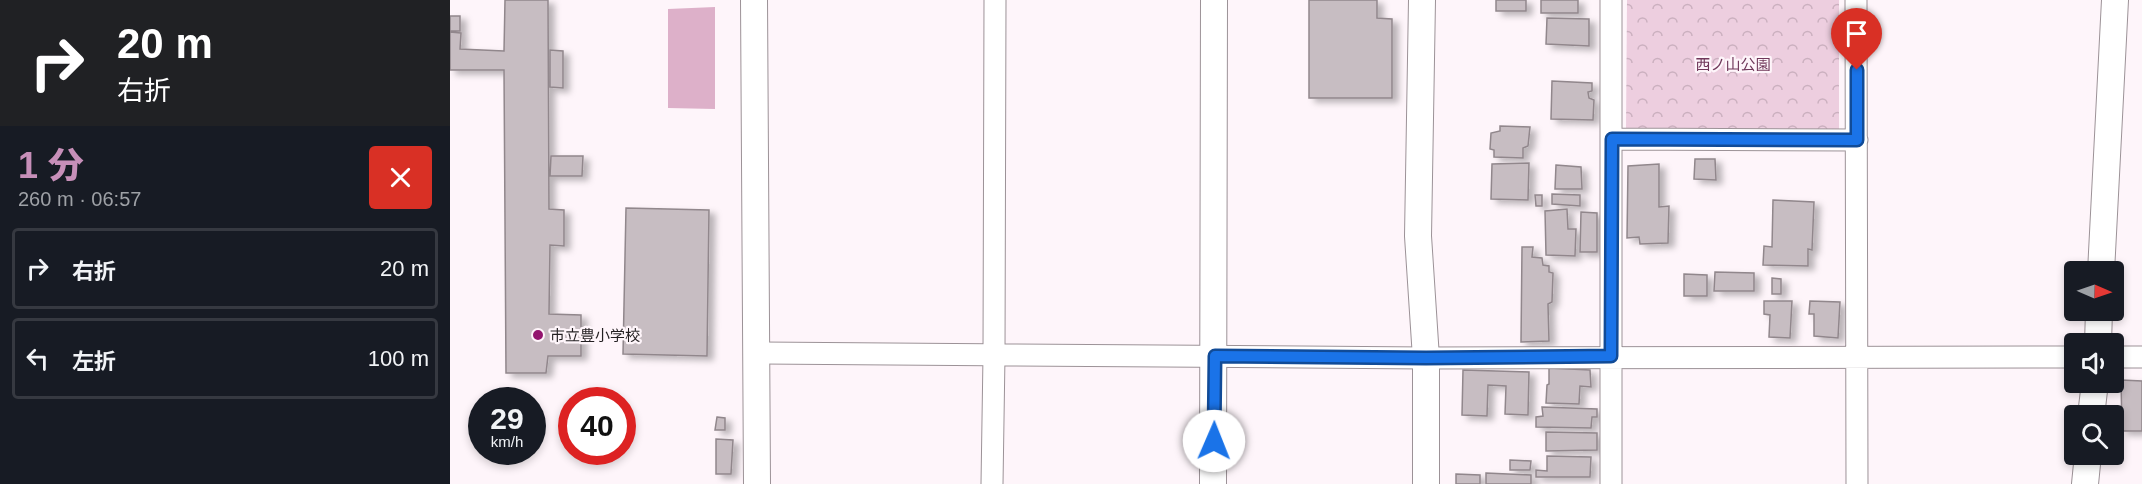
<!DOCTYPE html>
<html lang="ja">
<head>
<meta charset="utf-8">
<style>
  body { margin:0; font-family:Helvetica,"Noto Sans JP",sans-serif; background:#242831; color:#f1f3f6; height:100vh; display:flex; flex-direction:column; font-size:22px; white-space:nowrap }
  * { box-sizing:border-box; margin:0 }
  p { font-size:20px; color:#9ea1a6 }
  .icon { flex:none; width:33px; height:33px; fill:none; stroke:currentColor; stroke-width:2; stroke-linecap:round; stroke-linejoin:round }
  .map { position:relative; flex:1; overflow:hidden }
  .sheet { display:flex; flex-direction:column; background:#171b24; width:450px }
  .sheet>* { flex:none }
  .guide { background:#202124; color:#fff; overflow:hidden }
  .needle { width:39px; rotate:92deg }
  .fabs { position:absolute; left:1614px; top:261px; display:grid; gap:12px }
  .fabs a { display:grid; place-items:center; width:60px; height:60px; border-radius:6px; background:#171b24; box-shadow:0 3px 9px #0003; font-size:30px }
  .speed { position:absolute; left:18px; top:387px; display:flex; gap:12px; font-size:30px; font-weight:700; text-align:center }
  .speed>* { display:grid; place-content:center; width:78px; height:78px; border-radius:50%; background:#171b24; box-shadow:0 3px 9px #0003; line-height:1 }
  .speed small { font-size:15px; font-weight:400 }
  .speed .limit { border:9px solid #d22; background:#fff; color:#111 }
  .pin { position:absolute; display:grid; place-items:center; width:51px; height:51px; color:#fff; margin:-62px -26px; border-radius:50% 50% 50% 0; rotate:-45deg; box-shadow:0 0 6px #0007 }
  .pin .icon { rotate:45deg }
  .me { position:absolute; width:66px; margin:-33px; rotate:1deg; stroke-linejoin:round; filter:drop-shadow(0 0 4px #0008) }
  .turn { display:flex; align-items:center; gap:21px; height:126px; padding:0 18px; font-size:27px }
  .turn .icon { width:78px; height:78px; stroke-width:2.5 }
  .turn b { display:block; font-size:42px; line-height:51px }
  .round { display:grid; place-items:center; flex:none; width:63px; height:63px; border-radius:6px; background:#242831 }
  .summary { display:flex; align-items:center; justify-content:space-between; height:102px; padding:0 18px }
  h1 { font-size:36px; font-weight:800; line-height:45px; color:#c78fb9 }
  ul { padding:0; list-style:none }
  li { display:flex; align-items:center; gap:18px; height:81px; margin:0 12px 9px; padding:0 6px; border:3px solid #363941; border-radius:6px }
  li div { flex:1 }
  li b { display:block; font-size:22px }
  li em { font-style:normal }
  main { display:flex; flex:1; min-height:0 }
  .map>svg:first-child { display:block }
</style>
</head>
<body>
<main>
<section class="sheet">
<div class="guide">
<div class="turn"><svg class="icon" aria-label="right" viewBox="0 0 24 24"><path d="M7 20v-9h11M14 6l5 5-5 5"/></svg><div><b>20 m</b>右折</div></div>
</div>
<div class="summary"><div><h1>1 分</h1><p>260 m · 06:57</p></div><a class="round" style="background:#d93025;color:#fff"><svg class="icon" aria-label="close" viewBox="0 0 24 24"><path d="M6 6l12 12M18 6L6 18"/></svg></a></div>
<ul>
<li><svg class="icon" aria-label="right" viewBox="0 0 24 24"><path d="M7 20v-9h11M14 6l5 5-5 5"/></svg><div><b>右折</b></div><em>20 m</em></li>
<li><svg class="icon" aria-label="left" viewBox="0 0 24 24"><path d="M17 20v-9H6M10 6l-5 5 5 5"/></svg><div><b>左折</b></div><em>100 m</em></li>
</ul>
</section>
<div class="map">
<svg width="1692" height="484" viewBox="0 0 1692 484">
  <defs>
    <pattern id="park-crowns" width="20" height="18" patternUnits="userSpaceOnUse" patternTransform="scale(1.5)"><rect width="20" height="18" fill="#edcedf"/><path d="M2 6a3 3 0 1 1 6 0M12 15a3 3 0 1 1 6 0" fill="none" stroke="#cbb0bf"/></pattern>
    <filter id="shadow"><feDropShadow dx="6" dy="4" stdDeviation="3" flood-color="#0004"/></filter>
  </defs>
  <rect width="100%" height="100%" fill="#fef5fa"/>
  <!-- park -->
  <path fill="url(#park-crowns)" d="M1177 0H1389V129L1176 128Z"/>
  <!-- water -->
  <path fill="#ddb0c9" d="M265 7V109L218 108V9Z"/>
  <!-- building -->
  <path fill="#c7bdc2" stroke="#91878c" stroke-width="1.5" filter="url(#shadow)" d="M55 0H98L99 209 114 210V246L100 245 99 314 131 315V356H98L96 373H56L54 70H0V32L11 33 10 49 54 51Z
    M859 0H927V18L942 19V98H859Z
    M1046 0H1076V11H1046Z
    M1091 0H1128V13H1091Z
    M0 16H10V31H0Z
    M1097 18 1139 19V46L1096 44Z
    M100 50 113 51V88L100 87Z
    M1102 81 1142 83V91L1138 92 1139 98 1144 100 1143 120 1101 119Z
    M1050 126 1080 127 1078 146 1073 148V158L1044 157V150L1040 149 1041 133 1050 131Z
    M101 156H133L132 176H100Z
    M1245 159H1265L1266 180 1244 179Z
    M1079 163 1078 200 1041 199 1042 164Z
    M1209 164V207L1219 206 1218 243 1190 244 1189 237 1177 238 1178 166Z
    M1106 165 1131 167 1132 189H1105Z
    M1102 194 1130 195V206L1102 204Z
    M1085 195H1092V206H1086Z
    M1323 200 1364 202 1362 250 1358 249V266L1313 265 1314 246 1322 247Z
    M176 208 259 210 257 356 173 354Z
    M1117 209 1118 229H1126L1125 256 1096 255 1095 211Z
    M1131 212 1147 213V252H1130Z
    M1072 247H1083L1082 257 1092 258 1093 265 1099 266V272L1103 273 1102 302 1098 304 1099 341 1071 342Z
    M1265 272 1304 273V291H1264Z
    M1234 274 1257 275V296H1234Z
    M1322 278 1331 279V294H1322Z
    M1314 301H1342L1340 338 1319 337 1320 315 1314 314Z
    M1360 301 1390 302 1388 338 1364 336V314H1359Z
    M1099 368 1140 370 1141 387 1130 386 1129 404 1096 403 1097 385 1099 384Z
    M1013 370 1079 372 1078 415 1055 414 1056 386 1038 385 1037 416 1012 415Z
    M1671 380 1692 381V431H1672Z
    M1092 407 1147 409V417H1142L1141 428 1086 427V417L1093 416Z
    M267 417 275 418V430H265Z
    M1096 432 1147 433V450L1096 451Z
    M266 439 283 440 281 474H266Z
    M1097 456 1141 457 1140 477H1086V470L1097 471Z
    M1060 460 1081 461 1080 470H1060Z
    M1036 473 1081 475V484H1036Z
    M1006 474 1030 475V484H1006Z"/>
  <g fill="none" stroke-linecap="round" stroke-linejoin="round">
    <!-- minor casing -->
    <g stroke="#9c9297" stroke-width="23">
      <path id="minor" d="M1406 0 1407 484
        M1162 139 1407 140
        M307 353 976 358 1624 357
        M1664 357H1692
        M542 484 544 356 545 0
        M1161 484V0"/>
    </g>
    <!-- tertiary casing -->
    <g stroke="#9c9297" stroke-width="28">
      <path id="tertiary" d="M304 0 307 484
        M972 0 968 236 976 358V484
        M1651 272 1665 0
        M1648 344 1649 310
        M1641 416 1645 382
        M763 484 764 0
        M1635 484 1638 454"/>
    </g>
    <!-- minor -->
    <use href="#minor" stroke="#fff" stroke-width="21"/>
    <!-- tertiary -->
    <use href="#tertiary" stroke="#fff" stroke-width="26"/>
  </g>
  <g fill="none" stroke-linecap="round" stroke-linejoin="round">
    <!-- route casing -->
    <g stroke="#114b97" stroke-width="15">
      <path id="route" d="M764 441 765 356 976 358 1161 356 1162 139 1407 140V70"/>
    </g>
    <!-- route -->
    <use href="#route" stroke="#1a73e8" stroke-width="10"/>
  </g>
  <!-- markers -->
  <circle fill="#93146e" stroke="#fef5fa" stroke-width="2" cx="88" cy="335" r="6"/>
  <g text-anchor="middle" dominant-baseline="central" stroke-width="4.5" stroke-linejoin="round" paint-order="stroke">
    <!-- park labels -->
    <g font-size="15" fill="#70375a" stroke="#fef5fa">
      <text x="1283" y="64">西ノ山公園</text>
    </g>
    <!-- poi labels -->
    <g font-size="15" fill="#221e20" stroke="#fef5fa" text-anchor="start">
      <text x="100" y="335">市立豊小学校</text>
    </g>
  </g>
</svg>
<div class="fabs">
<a><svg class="needle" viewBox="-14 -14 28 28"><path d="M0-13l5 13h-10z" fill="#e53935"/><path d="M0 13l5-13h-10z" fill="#9ea1a6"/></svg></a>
<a><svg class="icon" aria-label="sound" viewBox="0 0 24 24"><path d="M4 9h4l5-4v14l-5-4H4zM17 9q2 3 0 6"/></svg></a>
<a><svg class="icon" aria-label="search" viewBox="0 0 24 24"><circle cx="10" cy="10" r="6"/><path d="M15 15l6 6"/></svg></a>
</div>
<div class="speed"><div>29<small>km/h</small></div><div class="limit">40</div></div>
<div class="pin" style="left:1407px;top:70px;background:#d93025"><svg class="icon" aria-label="arrive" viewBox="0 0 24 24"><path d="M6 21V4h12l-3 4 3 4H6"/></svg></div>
<svg class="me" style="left:764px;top:441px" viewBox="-20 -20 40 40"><circle r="19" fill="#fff"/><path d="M0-13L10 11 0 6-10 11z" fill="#1a73e8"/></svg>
</div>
</main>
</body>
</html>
